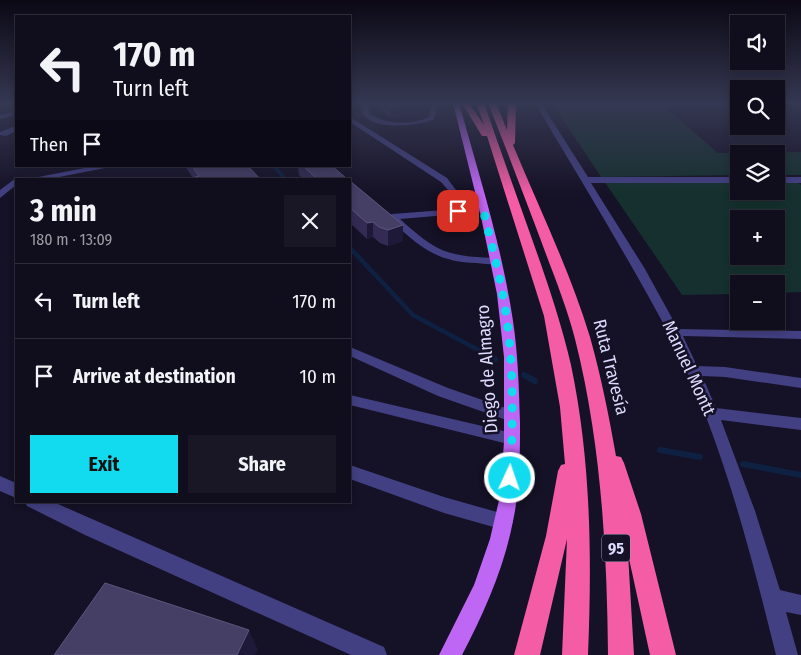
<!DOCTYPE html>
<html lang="en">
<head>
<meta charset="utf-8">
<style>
  body { margin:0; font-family:"Fira Sans Condensed",sans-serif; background:#191625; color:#f1f3f6; height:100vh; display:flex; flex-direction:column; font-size:19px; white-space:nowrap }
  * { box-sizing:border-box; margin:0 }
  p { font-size:16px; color:#9c9ca3 }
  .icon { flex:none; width:28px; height:28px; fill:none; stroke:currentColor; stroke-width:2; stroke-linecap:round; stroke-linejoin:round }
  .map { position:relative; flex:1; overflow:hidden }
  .drawer { position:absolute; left:15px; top:178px; width:336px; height:325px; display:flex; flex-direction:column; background:#100d1c; border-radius:0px; box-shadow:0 2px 8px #0003,0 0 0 1px #302d3b }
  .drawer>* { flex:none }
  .top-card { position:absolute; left:15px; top:15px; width:336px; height:152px; border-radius:0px; box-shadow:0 2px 8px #0003,0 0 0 1px #302d3b; background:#100d1c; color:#f1f3f6; overflow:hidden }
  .buttons { position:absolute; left:730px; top:15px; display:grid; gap:10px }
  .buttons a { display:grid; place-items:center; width:55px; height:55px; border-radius:0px; background:#100d1c; box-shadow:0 2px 8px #0003,0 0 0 1px #302d3b; font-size:25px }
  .pin { position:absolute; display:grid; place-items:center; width:42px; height:42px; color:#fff; margin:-21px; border-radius:10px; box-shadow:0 2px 8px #0006 }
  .me { position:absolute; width:55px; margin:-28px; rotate:3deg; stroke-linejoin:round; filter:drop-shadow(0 0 4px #0008) }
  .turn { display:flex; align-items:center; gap:18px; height:105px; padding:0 15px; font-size:22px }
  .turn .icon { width:65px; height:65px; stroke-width:2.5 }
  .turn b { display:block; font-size:35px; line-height:42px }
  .then { display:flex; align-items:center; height:48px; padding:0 15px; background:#0003; gap:10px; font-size:19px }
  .round { display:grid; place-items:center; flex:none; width:52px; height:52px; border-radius:0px; background:#191625 }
  .head { display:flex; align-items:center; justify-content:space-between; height:85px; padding:0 15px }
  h1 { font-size:30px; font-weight:700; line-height:38px }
  .action { display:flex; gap:10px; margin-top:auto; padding:10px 15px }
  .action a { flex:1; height:58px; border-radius:0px; background:#12daef; color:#111; font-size:20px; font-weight:700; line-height:58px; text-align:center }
  .action a+a { background:#191625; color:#f1f3f6 }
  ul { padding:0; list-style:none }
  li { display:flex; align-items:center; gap:15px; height:75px; padding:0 15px; border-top:1px solid #302d3b }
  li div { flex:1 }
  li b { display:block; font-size:19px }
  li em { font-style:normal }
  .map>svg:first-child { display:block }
</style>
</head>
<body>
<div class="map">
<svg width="801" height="655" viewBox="0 0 801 655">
  <rect width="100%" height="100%" fill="#151126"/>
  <!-- green -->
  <path fill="#15302e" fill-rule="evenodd" d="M552 103H698L703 106 665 107 718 153 801 152V175H776V154H739V175L601 177Z
    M739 179V191H776V179H793L801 185V292L776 293V284H739V294L682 295 604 181ZM739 219H776V256H739Z"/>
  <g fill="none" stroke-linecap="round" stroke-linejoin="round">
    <!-- stream-far2 -->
    <path stroke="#0e2142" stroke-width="4" d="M274 166 285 179"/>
    <!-- stream-far1 -->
    <path stroke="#0e2142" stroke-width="4.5" d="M350 248 413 315 482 352"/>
    <!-- stream -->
    <path stroke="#0e2142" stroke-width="6" d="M480 351 495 359
      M524 375 535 381
      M660 450 700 457
      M743 464 801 475"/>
    <!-- minor -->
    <path fill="#423f82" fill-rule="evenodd" d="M362 103H368L369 113C384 125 412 125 429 117L432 103H438L434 119C420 127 355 133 362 103Z
      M535 103H541L588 177H739V183H591L645 269 678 329 801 331V339L683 336 697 366 725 367 801 378V388L725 377 702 376 716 408 801 418V430L721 420 755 511 780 590 801 595V615L786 612 798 655H776C749 547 721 435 670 336 628 257 581 181 535 103Z
      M16 111V115L0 119V115Z
      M350 117 447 178 456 190 453 209 483 206 488 209 483 212 400 219C438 253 446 256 496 258L500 259 501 261 500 263C492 265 484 264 476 263 435 262 418 245 389 219L387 217 392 214 444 210 448 190 441 182 350 122Z
      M16 126V131L6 136 0 135V132Z
      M95 166H115L49 179H28Z
      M776 177H801V183H776Z
      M16 178V185L0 198V190Z
      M350 347 448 388 517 412 519 416 517 420 512 422 438 396 350 356Z
      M350 395 512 433 518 435 520 439 518 443 512 445 350 405Z
      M350 465 444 497 504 514 510 516 513 522 510 528 504 530 444 513 350 479Z
      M0 476 16 483V498L0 491Z
      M24 501H51L384 647 387 655H351L85 535 27 506Z"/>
    <!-- major -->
    <path fill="#bf67f5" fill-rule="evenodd" d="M453 103H459C479 175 502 247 513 321 518 354 519 389 520 423 520 455 520 489 513 521 504 568 484 613 462 655H439L474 585 490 539 500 496 504 442V357L497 294 480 212Z"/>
    <!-- highway -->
    <path fill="#f45ca6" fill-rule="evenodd" d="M462 103H469L484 125 476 103H484C500 149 516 194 532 239 547 281 561 322 571 365 591 460 592 558 588 655H562L567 539 540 655H514L546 536 558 471 561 465 565 464 560 407 544 316 487 136H482Z
      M488 103H496L507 130 508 103H516L515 143 513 145C539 208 570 271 590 337 601 376 609 416 616 456L621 457 624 463 641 514 676 655H650L628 554 634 655H608C607 548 601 442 575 339 566 304 552 271 540 238 523 193 506 148 488 103Z"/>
  </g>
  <!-- wall -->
  <path fill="#332b53" d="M375 103H420V114L390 118Z
    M185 166H248L193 178Z
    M298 166H332L347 179H303L299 175Z
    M350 181 403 225V241L388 246 380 243 373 237 367 239 350 223Z"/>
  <!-- shaded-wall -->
  <path fill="#1f1939" d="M406 103H420V114L390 118V105Z
    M373 222V237L367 239V223Z
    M403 225V241L388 246V230Z
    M249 630 258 650 255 655H237Z"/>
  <!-- building -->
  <path fill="#453e65" stroke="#5d567d" d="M388 103H406L390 105Z
    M192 166H248L260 179H188L199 176Z
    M303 166H332L347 179H317Z
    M350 181 403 225 388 230 379 227 373 222 367 223 350 208Z
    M105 583 249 630 237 655H54Z"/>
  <!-- sky -->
  <linearGradient id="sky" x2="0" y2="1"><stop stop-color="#0c0915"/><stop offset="0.53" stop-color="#353852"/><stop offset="1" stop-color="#353852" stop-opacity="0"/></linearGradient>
  <rect width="801" height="195" fill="url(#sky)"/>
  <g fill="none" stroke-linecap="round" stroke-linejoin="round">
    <!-- route -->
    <path stroke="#12daef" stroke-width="9" stroke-dasharray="0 16.2" d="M458 211 483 209C492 246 502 283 507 321 514 373 513 426 510 478"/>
  </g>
  <g text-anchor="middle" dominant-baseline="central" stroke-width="5" stroke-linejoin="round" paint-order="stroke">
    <!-- shield labels -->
    <rect fill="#151126" stroke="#a19dbc" stroke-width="1" x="602" y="534.5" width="28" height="27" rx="4"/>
    <g font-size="16" font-weight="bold" fill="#ddd9fc">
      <text x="616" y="548">95</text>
    </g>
    <!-- street labels -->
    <g font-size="18" fill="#ddd9fc" stroke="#151126">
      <text transform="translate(611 367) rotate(76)">Ruta Travesía</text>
      <text transform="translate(689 368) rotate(65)">Manuel Montt</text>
      <text transform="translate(487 369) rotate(-94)">Diego de Almagro</text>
    </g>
  </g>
</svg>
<div class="buttons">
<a><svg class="icon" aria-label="sound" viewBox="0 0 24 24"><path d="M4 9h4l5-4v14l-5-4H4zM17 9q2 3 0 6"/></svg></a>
<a><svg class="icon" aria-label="search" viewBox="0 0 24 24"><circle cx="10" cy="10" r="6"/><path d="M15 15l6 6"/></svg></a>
<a><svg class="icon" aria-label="layers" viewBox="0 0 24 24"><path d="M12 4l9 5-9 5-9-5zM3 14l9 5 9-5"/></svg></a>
<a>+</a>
<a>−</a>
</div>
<div class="pin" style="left:458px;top:211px;background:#d93025"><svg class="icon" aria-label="arrive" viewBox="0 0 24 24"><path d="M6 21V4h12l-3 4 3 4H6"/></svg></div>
<svg class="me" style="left:510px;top:478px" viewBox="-20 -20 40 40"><circle r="17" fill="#12daef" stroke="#fff" stroke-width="3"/><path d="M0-11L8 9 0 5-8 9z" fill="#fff"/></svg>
<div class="top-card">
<div class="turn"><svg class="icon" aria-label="left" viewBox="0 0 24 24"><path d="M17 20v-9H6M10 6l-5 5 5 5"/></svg><div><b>170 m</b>Turn left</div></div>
<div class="then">Then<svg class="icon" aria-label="arrive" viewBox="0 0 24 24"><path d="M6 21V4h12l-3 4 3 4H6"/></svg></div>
</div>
<section class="drawer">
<div class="head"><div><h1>3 min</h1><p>180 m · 13:09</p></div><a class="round"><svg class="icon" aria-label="close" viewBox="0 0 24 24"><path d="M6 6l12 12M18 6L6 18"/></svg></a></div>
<ul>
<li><svg class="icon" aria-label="left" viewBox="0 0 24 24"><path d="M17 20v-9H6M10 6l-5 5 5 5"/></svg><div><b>Turn left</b></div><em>170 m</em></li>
<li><svg class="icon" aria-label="arrive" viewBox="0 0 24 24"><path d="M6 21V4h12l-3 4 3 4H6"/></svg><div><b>Arrive at destination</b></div><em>10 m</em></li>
</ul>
<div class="action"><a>Exit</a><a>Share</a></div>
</section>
</div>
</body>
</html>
